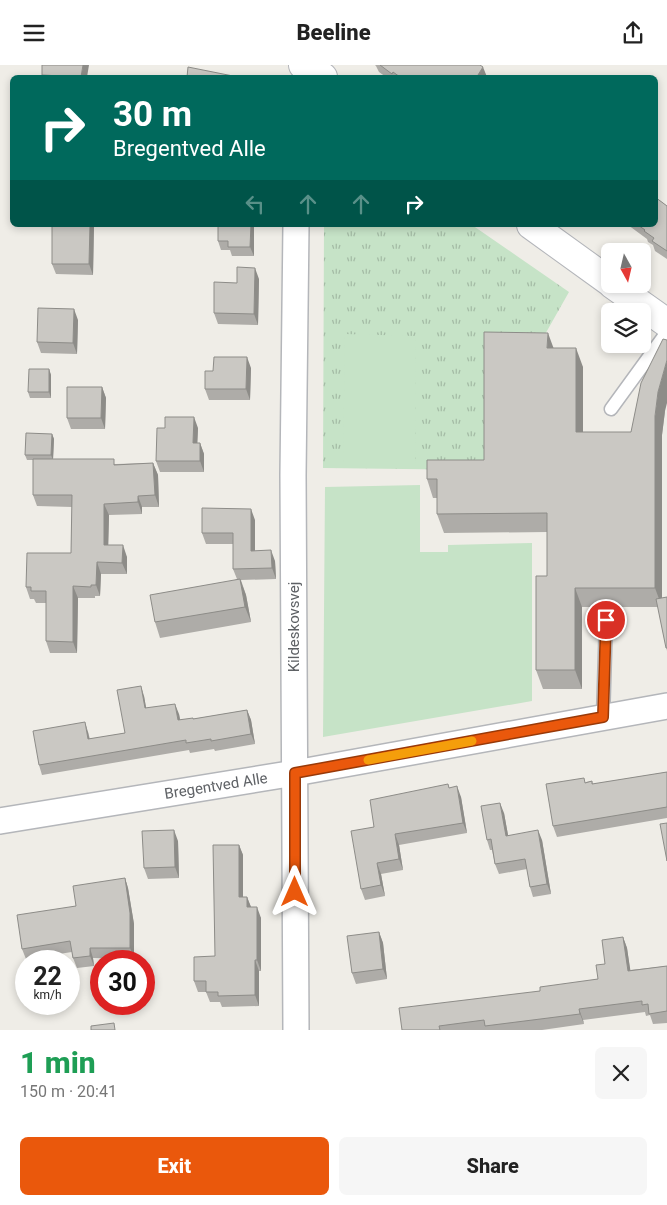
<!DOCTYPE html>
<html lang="en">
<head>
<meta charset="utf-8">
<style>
  body { margin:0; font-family:Roboto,sans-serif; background:#f6f6f6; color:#222; height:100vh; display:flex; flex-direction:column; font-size:19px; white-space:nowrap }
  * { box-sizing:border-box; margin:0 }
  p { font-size:16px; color:#767676 }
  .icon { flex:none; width:28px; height:28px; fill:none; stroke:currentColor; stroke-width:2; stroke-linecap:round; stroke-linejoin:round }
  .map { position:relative; height:965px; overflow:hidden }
  .details { display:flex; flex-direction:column; background:#fff; flex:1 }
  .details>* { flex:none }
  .top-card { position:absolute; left:10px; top:10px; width:648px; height:152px; border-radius:8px; box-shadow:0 2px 8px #0003; background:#00695c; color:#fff; overflow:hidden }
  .needle { width:32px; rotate:172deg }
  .buttons { position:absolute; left:601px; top:178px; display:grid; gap:10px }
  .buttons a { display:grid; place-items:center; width:50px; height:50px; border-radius:8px; background:#fff; box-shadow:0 2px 8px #0003; font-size:25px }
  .speed { position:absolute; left:15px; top:885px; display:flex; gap:10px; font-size:25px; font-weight:700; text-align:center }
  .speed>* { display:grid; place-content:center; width:65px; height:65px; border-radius:50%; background:#fff; box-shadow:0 2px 8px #0003; line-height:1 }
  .speed small { font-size:12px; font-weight:400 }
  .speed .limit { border:8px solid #d22; background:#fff; color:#111 }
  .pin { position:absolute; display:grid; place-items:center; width:42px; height:42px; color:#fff; margin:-21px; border:2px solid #fff; border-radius:50%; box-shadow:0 1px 5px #0007 }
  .me { position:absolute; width:55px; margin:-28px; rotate:0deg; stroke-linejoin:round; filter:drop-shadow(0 0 4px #0008) }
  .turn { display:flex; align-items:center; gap:18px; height:105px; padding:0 20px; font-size:22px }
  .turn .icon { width:65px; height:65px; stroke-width:2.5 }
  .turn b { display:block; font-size:35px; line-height:42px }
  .lanes { display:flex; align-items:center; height:48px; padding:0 20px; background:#0003; justify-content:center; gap:25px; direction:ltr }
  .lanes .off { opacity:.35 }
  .round { display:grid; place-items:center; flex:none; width:52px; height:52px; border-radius:8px; background:#f6f6f6 }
  .headline { display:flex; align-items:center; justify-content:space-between; height:85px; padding:0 20px }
  h1 { font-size:30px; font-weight:800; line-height:38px; color:#1e9e55 }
  .action { display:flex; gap:10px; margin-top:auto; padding:10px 20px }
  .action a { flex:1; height:58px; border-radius:8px; background:#ea580c; color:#fff; font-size:20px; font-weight:800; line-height:58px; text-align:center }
  .action a+a { background:#f6f6f6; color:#222 }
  header { display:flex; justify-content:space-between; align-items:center; height:65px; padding:0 20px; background:#fff; font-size:22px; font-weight:800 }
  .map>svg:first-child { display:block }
</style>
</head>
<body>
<header><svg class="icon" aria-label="menu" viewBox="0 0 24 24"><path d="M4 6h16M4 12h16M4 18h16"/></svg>Beeline<svg class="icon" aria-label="share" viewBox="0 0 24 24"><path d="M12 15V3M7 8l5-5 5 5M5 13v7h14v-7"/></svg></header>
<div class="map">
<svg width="667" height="965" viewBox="0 0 667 965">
  <defs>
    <pattern id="grass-tufts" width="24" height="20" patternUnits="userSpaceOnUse" patternTransform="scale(1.25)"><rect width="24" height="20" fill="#c6e3c7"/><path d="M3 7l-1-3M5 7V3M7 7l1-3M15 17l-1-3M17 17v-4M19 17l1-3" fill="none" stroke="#a4bba5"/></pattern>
  </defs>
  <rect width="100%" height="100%" fill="#efede7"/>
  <!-- grass -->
  <path fill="url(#grass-tufts)" d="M324 160H472L569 227 539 280 484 405 323 403Z"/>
  <!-- garden -->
  <path fill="#c6e3c7" d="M345 269 416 271 415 400H343Z
    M420 420V487H448V480L532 478V636L323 672 325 422Z"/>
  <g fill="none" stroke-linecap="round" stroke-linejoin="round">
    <!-- lane casing -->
    <g stroke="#b4b6ba" stroke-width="15">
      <path id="lane" d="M611 344 667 267
        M603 652 606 555"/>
    </g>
    <!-- street casing -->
    <g stroke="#b4b6ba" stroke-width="28">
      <path id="street" d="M0 756 295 708 667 641
        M296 965 293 410 296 160"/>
    </g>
    <!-- secondary casing -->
    <g stroke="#b3b5ba" stroke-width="30">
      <path id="secondary" d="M303 0 323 12
        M531 160 610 217
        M612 219 667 258"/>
    </g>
    <!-- lane -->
    <use href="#lane" stroke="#fff" stroke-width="12"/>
    <!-- street -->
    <use href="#street" stroke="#fff" stroke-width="25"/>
    <!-- secondary -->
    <use href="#secondary" stroke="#fff" stroke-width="28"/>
  </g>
  <!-- wall -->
  <path fill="#aeaca8" d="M42 0 87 12H43L42 10Z
    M375 0H480L487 12H386L379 7 376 1Z
    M655 130 656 133 667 141V194L655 186 653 180 648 177 647 174 628 160H655Z
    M94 160 93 210 56 209 52 199Z
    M218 160H254V191H232L230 185H221L218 176Z
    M259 214 258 260 218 259 214 248 237 218Z
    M78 255 77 289 41 288 37 277Z
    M554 283 583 302V367H631L665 346 662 370V533L667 532V586L658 542H582V624H543L536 605 547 511V467L444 468 437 449V433H433L427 414 484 395Z
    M251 303 250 335H209L205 324 213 306Z
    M49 304 51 310V333H30L28 327Z
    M102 322 106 333 105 364H71L67 353Z
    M198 363 197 378H200L204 389V407H160L156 396Z
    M52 369 54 374 53 394 116 399 153 398 158 410 159 442H142V449L109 450 108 480 127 492V509H101L100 531H95V533H78L77 588H50L46 576V538H36L34 534H30L26 522 71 488 72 442 37 441 33 430V395H27L25 390Z
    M255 455V486L275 496 276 514 241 515 246 530 251 557 160 573 155 557 237 514 233 504V479H206L202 468Z
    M144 631 146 643 179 649 180 655 193 654 247 645 251 655 255 679 215 686 214 684 190 688 189 685 42 710 39 700 88 667 90 674 125 668Z
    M667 707V753L557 772 553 761 586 717 592 716 593 719Z
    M449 723 461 732 467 768 399 780 403 805 381 809 385 831 365 835 361 824 374 762Z
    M504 748 508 770 542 775 551 829 533 832 530 822 527 804 499 809 495 799 492 785H490L487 775Z
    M178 776 179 813 148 814 144 803Z
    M239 780 243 790V832H247L251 842 261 853V906H259V941L222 942 220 937H210L206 927H198L194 916 215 891Z
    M125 813 128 823 134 859V894L93 893 94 901 77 903 73 893 72 887 26 894 22 884 76 841Z
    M379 867 383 878 387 914 356 919 352 908Z
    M623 872 627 883 630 905 667 901V958L653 959 650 950 646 951 645 947 583 955 584 959 542 965H402L540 926 598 914 605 899Z"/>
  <!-- shaded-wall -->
  <path fill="#8d8c88" d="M83 0H89L87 12H81Z
    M483 2 487 12H479L478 10Z
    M90 160H94L93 210 89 199Z
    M251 160H254V191L250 182Z
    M255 203 259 214 258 260 254 249Z
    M74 244 78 255 77 289 73 278Z
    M548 268 555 287 547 283Z
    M576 283 583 302V386L576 367Z
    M247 292 251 303 250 335 246 324Z
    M667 295V338L665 346 662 370V542L655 523V351L658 327Z
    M49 304 51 310V333L49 327Z
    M102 322 106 333 105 364 101 353Z
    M194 352 198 363 197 388 193 378Z
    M52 369 54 374 53 395 51 390Z
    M200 378 204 389V407L200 396Z
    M153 398 158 410 159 442 155 430Z
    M138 431 142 442V449L138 437Z
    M104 439 109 450 108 492 104 480Z
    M251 444 255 455V497L251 486Z
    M123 480 127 492V509L122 498Z
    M271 485 275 496 276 514 272 503Z
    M97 497 101 509 100 531 96 520Z
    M240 514 246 530 251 557 245 542Z
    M73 521 78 533 77 588 73 577Z
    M575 523 582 542V624L575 605Z
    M141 621 144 631 148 653 145 643Z
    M175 639 179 649 182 665 178 655Z
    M247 645 251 655 255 679 251 669Z
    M85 657 88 667 91 684 88 674Z
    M457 721 461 732 467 768 463 758Z
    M500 738 504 748 510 781 506 771Z
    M174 765 178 776 179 813 175 802Z
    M538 765 542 775 551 829 547 819Z
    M395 769 399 780 403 805 399 794Z
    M239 780 243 790V842L239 832Z
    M377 798 381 809 385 831 381 820Z
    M125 813 128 823 134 859V894L130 883Z
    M247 832 251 842H247Z
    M257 842 261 853V906L257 895Z
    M379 867 383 878 387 914 383 904Z
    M623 872 627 883 632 916 628 906Z
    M90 883 93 893 94 901 90 891Z
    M255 895 259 906V941L255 930Z
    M579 944 583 955 584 959 580 949Z"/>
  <!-- building -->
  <path fill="#cac8c3" stroke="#8d8c88" d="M42 0H83L81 12 42 10Z
    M380 0H480L483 2 478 10 482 12H400L393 7 392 9Z
    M188 2 238 12H187Z
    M655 132 667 141V186L652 176 654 173 644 166 645 165 638 160H655Z
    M52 160H90L89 199H52Z
    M218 160H251L250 182H228V176H218Z
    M237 202 255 203 254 249 214 248V217L237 218Z
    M38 243 74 244 73 278 37 277Z
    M484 267 548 268 547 283H576V367H631L641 318 663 274 667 275V295L658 327 655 351V523H575V605H536V511H547V448L437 449V414H427V395H484Z
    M214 292H247L246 324H205V306H213Z
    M29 304H49V327H28Z
    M67 322H102L101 353H67Z
    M165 352H194L193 378H200V396H156L157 363H165Z
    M26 368 52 369 51 390H25Z
    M33 394H114V400L153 398 155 430 138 431V437L104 439V480H123L122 498 97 497 96 520H91V522L73 521V577L46 576V526H31V522H26L27 488H71L72 430H33Z
    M202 443 251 444V486L271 485 272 503 233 504V468H202Z
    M240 514 245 542 155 557 150 530Z
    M667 532V583H666L656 534Z
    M141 621 145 643 175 639 178 655 193 653V654L247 645 251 669 211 676V674L186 678V675L39 700 33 666 85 657 88 674 125 668 117 625Z
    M667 707V742L553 761 546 719 584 713 585 718 592 716V719Z
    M448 719 449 723 457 721 463 758 395 769 399 794 377 798 381 820 361 824 351 766 374 762 370 735Z
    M500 738 506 771 538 765 547 819 530 822 525 794 495 799 491 774 487 775 481 741Z
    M667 758V796L660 759Z
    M174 765 175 802 144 803 142 766Z
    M213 780H239V832H247V842H257V895H255V930L218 931V927H206V916H194V892L215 891Z
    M125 813 130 848V883H90V891L73 893 70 876 22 884 17 850 76 841 73 821Z
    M379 867 383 904 352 908 347 871Z
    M623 872 628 906 667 901V946L649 949 648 939 642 940V936L579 944 580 949 485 961 484 955 439 961 440 965H402L399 943 540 926V922L598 914 596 900 605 899 602 875Z
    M114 958 115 965H91V961Z"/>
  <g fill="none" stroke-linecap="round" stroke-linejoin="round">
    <!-- route casing -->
    <g stroke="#983908" stroke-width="12">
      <path id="route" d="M295 827V708L603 652 606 555"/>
    </g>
    <!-- route -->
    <use href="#route" stroke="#ea580c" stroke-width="9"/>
    <!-- slow -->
    <path stroke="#f59e0b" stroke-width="9" d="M368 695 472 676"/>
  </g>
  <g text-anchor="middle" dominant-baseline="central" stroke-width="4.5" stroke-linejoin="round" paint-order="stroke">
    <!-- street labels -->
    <g font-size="15" fill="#5e6165" stroke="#fff">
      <text transform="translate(294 562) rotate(-90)">Kildeskovsvej</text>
      <text transform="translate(216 721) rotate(-9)">Bregentved Alle</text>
    </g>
  </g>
</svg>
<div class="buttons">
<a><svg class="needle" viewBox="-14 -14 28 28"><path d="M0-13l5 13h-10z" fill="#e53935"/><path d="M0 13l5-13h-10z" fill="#767676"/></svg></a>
<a><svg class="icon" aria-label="layers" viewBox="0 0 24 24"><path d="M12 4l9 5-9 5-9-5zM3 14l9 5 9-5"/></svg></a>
</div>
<div class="speed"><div>22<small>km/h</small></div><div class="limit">30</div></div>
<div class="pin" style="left:606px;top:555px;background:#d93025"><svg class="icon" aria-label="arrive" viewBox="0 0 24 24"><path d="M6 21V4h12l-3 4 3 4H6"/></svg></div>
<svg class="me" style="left:295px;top:827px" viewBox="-20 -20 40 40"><path d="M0-17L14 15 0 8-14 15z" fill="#ea580c" stroke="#fff" stroke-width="4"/></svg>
<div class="top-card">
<div class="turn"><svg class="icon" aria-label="right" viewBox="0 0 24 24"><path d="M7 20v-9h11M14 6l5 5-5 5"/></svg><div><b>30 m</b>Bregentved Alle</div></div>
<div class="lanes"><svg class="icon off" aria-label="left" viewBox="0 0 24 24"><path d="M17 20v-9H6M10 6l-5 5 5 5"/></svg><svg class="icon off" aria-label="ahead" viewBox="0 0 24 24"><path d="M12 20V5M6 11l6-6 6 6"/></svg><svg class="icon off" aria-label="ahead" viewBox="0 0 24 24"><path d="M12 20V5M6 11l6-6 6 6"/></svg><svg class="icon" aria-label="right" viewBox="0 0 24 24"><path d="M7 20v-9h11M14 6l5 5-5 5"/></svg></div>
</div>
</div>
<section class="details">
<div class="headline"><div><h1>1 min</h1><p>150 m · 20:41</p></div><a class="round"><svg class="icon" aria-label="close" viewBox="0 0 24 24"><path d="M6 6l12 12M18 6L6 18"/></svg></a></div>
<div class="action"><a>Exit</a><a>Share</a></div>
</section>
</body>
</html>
